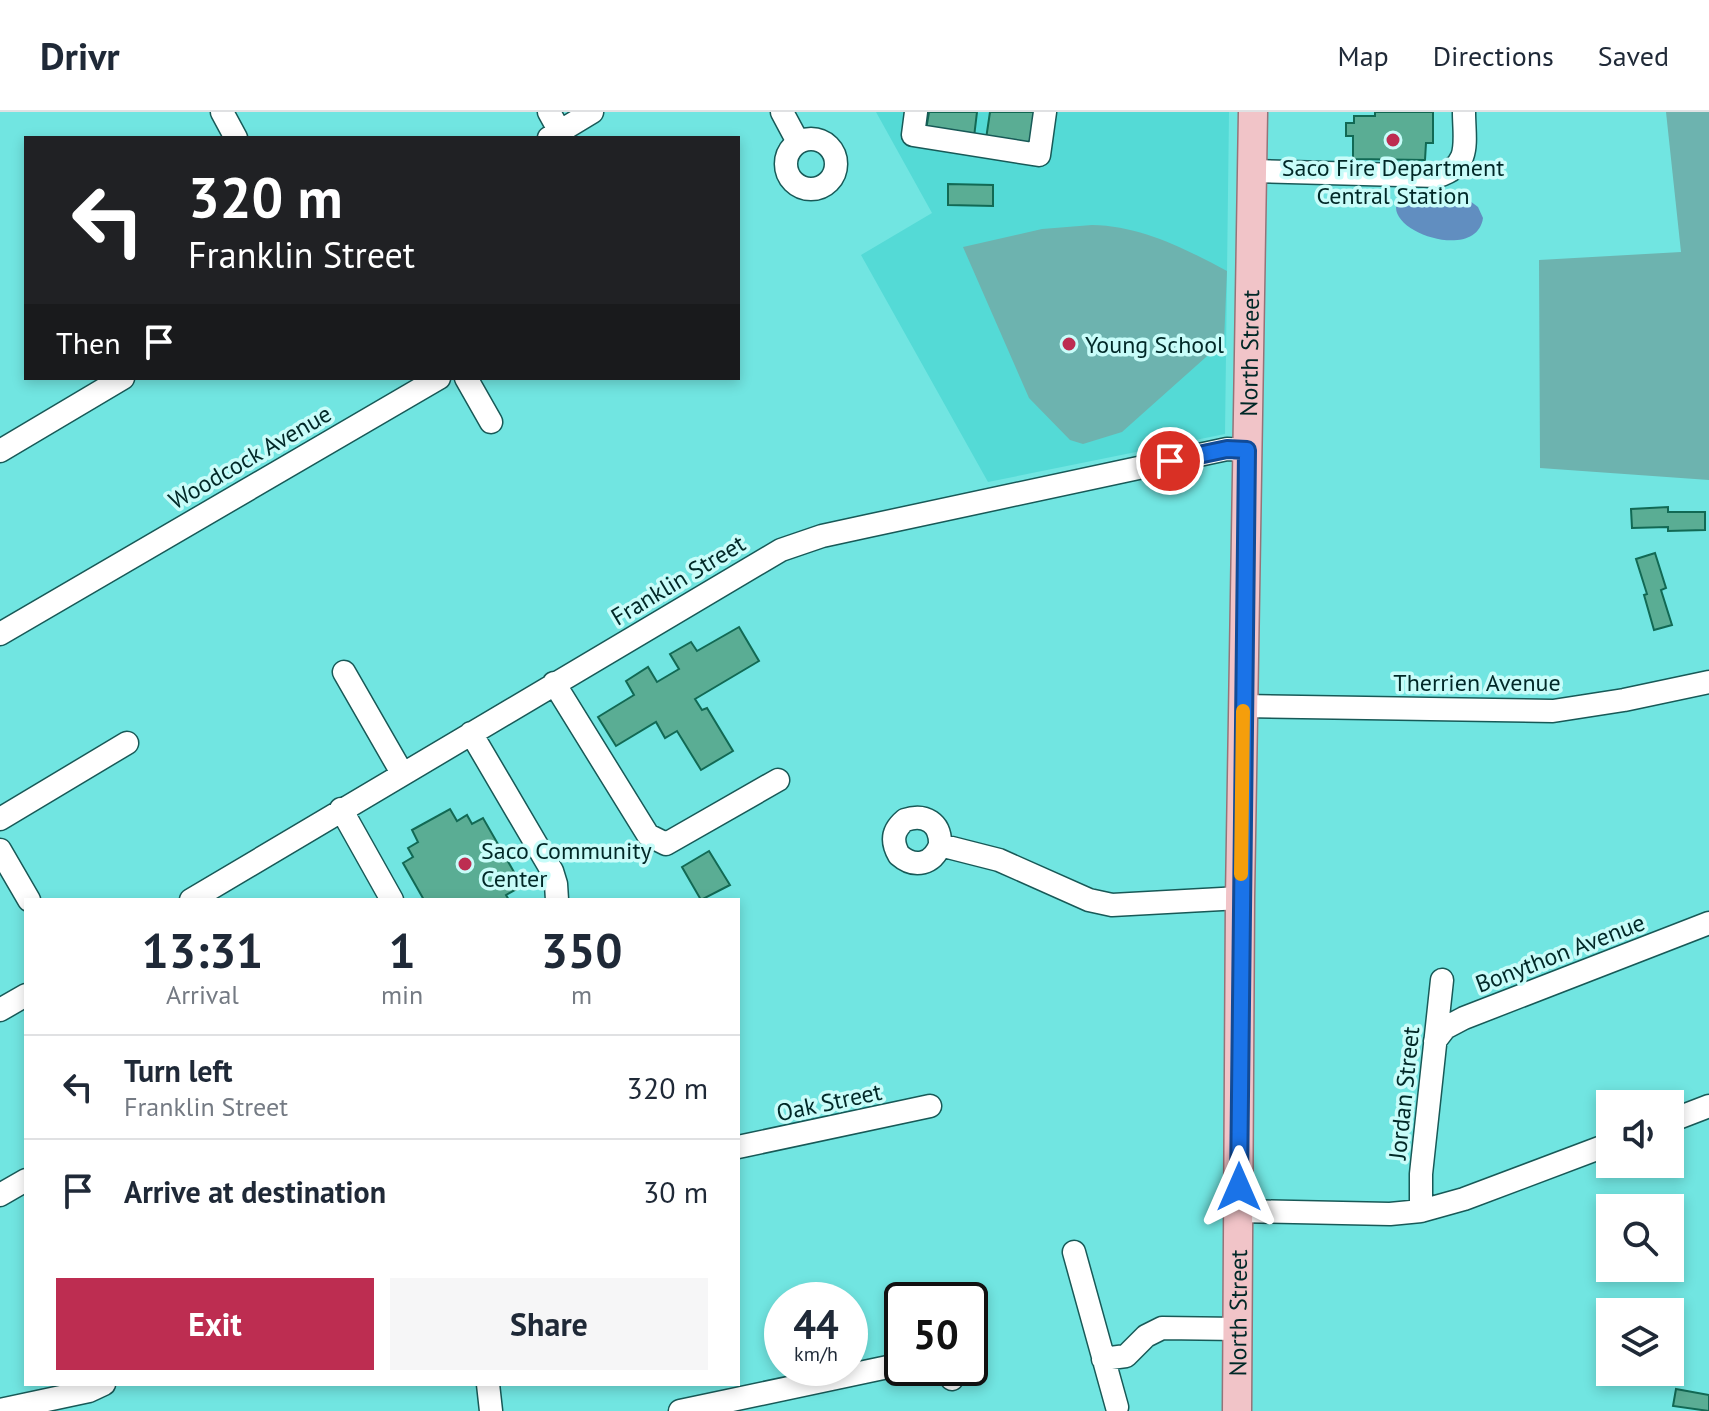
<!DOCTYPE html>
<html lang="en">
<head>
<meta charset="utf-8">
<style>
  body { margin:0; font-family:"PT Sans",sans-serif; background:#f6f6f7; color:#1f2937; height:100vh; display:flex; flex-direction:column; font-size:30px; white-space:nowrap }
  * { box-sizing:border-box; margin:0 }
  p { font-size:26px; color:#747a83 }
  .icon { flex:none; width:44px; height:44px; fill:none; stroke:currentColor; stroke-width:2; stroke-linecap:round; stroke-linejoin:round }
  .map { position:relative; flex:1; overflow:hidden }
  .sheet { position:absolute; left:24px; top:786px; width:716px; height:488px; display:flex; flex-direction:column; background:#fff; border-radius:0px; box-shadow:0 4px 12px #0003 }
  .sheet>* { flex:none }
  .banner { position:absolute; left:24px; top:24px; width:716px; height:244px; border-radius:0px; box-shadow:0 4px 12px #0003; background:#202124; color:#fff; overflow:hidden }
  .controls { position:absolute; left:1596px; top:978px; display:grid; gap:16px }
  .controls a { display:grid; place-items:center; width:88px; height:88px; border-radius:0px; background:#fff; box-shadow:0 4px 12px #0003; font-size:40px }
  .speed { position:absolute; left:764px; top:1170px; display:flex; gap:16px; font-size:40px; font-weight:700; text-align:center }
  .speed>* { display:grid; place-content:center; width:104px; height:104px; border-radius:50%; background:#fff; box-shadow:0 4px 12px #0003; line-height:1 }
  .speed small { font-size:20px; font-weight:400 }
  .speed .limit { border:4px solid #111; border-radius:12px; background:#fff; color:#111 }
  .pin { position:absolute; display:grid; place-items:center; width:68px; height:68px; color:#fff; margin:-34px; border:4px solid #fff; border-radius:50%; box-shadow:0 2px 8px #0007 }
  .me { position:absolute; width:88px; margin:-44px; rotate:0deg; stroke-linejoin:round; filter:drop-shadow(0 0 6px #0008) }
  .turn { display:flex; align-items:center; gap:28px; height:168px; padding:0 32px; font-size:36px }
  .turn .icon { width:104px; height:104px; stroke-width:2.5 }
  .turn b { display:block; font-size:56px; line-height:68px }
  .then { display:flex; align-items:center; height:76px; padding:0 32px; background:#0003; gap:16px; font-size:30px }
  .eta { display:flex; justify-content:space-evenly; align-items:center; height:136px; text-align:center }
  .eta b { font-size:48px; font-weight:600; line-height:56px }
  .action { display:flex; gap:16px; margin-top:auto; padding:16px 32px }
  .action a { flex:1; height:92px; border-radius:0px; background:#bd2d51; color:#fff; font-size:32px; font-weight:600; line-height:92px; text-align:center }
  .action a+a { background:#f6f6f7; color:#1f2937 }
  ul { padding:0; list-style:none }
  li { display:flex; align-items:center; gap:24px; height:104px; padding:0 32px; border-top:2px solid #e0e1e3 }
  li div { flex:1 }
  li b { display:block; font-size:30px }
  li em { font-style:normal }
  header { display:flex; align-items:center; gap:48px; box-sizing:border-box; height:112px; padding:0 40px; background:#fff; border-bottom:2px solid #e0e1e3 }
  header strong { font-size:38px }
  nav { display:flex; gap:44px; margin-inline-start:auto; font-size:28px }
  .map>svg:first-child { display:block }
</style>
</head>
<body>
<header>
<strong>Drivr</strong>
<nav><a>Map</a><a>Directions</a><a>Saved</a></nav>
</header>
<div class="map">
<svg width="1709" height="1299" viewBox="0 0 1709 1299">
  <rect width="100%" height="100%" fill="#71e5e1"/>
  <!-- built -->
  <path fill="#54dad6" d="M876 0H1229L1225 322 988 370 861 143 932 101Z"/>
  <!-- green -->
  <path fill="#6db3af" d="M1666 0H1709V368L1540 356 1539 148 1681 140Z
    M1092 113C1141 114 1184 136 1227 159L1224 229 1122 320 1083 332 1070 328 1029 286 963 135 1042 117Z"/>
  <!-- water -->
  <path fill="#618ec0" d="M1458 80 1478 95 1483 106C1477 148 1395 123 1396 95L1404 88 1436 87Z"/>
  <!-- building -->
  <path fill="#5aad94" stroke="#126954" stroke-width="2" d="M929 0H977L974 25 926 18Z
    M990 0H1038L1033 34 986 27Z
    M1375 0H1433V31H1426L1425 48 1353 47V24H1346V11H1354V4H1375Z
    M948 72 993 73V94L948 93Z
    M1668 395V400H1705V418L1668 419V415L1632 416 1631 397Z
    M1655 441 1666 476 1661 478 1672 513 1654 518 1644 483 1647 482 1636 447Z
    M739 515 759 549 695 587 702 598 707 596 733 639 701 658 677 619 665 626 656 610 616 634 598 605 634 583 626 569 648 555 657 570 679 557 670 542 691 530 697 539Z
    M450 697 457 709 467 703 472 712 483 706 522 774 506 783 509 788H424L403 751 413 745 408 736 418 730 412 718Z
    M709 739 730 773 701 788 682 755Z
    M1676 1277 1709 1283V1299L1673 1294Z"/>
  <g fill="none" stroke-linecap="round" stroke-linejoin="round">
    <!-- minor casing -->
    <g stroke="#185957" stroke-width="25">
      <path id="minor" d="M222 0 236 26
        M549 0 560 20
        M782 0 798 30
        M916 0 913 23 1039 43 1045 0
        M549 26 592 0
        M786 52a25 25 0 1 1 50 0a25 25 0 1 1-50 0Z
        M1252 59 1438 64C1472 54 1464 29 1464 0
        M466 266 491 310
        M0 339 123 266
        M0 522 439 266
        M344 560 402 661
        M554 571 648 723 666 732 778 668
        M1243 594 1553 599 1624 588 1709 570
        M471 621 552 759 556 772 557 788
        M341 697 392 788
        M0 707 127 631
        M940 733C933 752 915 757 899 743 891 729 893 718 905 708 925 701 941 711 940 733L999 748 1089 788 1112 793 1240 786
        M0 738 29 788
        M191 788 781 438 822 424 868 414 1227 337 1247 338
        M0 898 26 883
        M1435 929 1445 916 1464 906 1709 811
        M1670 1009 1709 994
        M738 1035 930 994
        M0 1083 26 1068
        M1239 1099 1390 1102 1421 1099 1464 1087 1610 1032
        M1421 1099V1062L1442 868
        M1074 1140 1117 1295
        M970 1238H971
        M1103 1247 1126 1244 1146 1224 1162 1216 1239 1217
        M950 1256 952 1267
        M488 1272 491 1299
        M0 1298 89 1279 104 1272
        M680 1299 902 1252"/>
    </g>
    <!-- major casing -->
    <g stroke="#967378" stroke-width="31">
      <g id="major">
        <path id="s1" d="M1237 1299 1240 786 1253 0"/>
      </g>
    </g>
    <!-- minor -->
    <use href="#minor" stroke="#fff" stroke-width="22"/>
    <!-- major -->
    <use href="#major" stroke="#f1c4c8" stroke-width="28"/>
  </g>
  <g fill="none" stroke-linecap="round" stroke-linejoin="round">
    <!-- route casing -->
    <g stroke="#114b97" stroke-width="20">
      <path id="route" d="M1170 349 1227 337 1247 338 1239 1075"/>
    </g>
    <!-- route -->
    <use href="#route" stroke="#1a73e8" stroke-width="14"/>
    <!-- slow -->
    <path stroke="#f59e0b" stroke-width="14" d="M1241 762 1243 599"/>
  </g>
  <!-- markers -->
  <g fill="#bd2d51" stroke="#c8fcf9" stroke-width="3">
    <circle cx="1393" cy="28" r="8"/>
    <circle cx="1069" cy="232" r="8"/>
    <circle cx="465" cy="752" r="8"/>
  </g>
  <g text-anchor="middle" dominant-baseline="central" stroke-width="7" stroke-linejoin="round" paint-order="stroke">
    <!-- poi labels -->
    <g font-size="24" fill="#012827" stroke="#c8fcf9" text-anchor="start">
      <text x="1393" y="55" text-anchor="middle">Saco Fire Department<tspan x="1393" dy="28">Central Station</tspan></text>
      <text x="1085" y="232">Young School</text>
      <text x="481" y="738">Saco Community<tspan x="481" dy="28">Center</tspan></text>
    </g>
    <!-- street labels -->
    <g font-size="24" fill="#012827" stroke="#c8fcf9">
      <text stroke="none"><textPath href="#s1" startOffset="1058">North Street</textPath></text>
      <text transform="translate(250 345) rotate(-30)">Woodcock Avenue</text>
      <text transform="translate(678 468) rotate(-31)">Franklin Street</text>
      <text x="1477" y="570">Therrien Avenue</text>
      <text transform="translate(1560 841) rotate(-21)">Bonython Avenue</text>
      <text transform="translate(1404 981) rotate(-84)">Jordan Street</text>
      <text transform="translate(829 990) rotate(-12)">Oak Street</text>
      <text stroke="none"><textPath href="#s1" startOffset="98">North Street</textPath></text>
    </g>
  </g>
</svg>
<div class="controls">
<a><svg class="icon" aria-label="sound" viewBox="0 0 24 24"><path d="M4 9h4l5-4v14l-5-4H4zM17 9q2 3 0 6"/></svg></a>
<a><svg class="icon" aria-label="search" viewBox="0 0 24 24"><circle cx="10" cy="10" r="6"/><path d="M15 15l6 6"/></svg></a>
<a><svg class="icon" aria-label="layers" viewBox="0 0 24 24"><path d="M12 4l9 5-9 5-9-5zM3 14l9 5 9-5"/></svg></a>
</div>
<div class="speed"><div>44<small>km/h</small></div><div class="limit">50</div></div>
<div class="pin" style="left:1170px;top:349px;background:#d93025"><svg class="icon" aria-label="arrive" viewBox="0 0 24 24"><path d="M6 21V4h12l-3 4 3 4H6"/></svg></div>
<svg class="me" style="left:1239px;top:1075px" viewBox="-20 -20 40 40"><path d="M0-17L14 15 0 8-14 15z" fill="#1a73e8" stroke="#fff" stroke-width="4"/></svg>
<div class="banner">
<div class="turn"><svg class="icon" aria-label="left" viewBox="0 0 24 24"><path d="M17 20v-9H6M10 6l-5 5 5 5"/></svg><div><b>320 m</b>Franklin Street</div></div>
<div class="then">Then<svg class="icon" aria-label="arrive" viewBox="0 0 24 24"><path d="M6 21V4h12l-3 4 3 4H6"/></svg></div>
</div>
<section class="sheet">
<div class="eta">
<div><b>13:31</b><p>Arrival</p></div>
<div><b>1</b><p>min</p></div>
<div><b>350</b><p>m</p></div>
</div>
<ul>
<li><svg class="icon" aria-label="left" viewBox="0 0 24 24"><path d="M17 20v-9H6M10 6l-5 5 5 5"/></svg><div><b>Turn left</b><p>Franklin Street</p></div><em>320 m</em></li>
<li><svg class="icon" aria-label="arrive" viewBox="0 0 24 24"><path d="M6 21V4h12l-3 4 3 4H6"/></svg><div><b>Arrive at destination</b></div><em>30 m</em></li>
</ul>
<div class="action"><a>Exit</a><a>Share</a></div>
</section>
</div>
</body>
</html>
